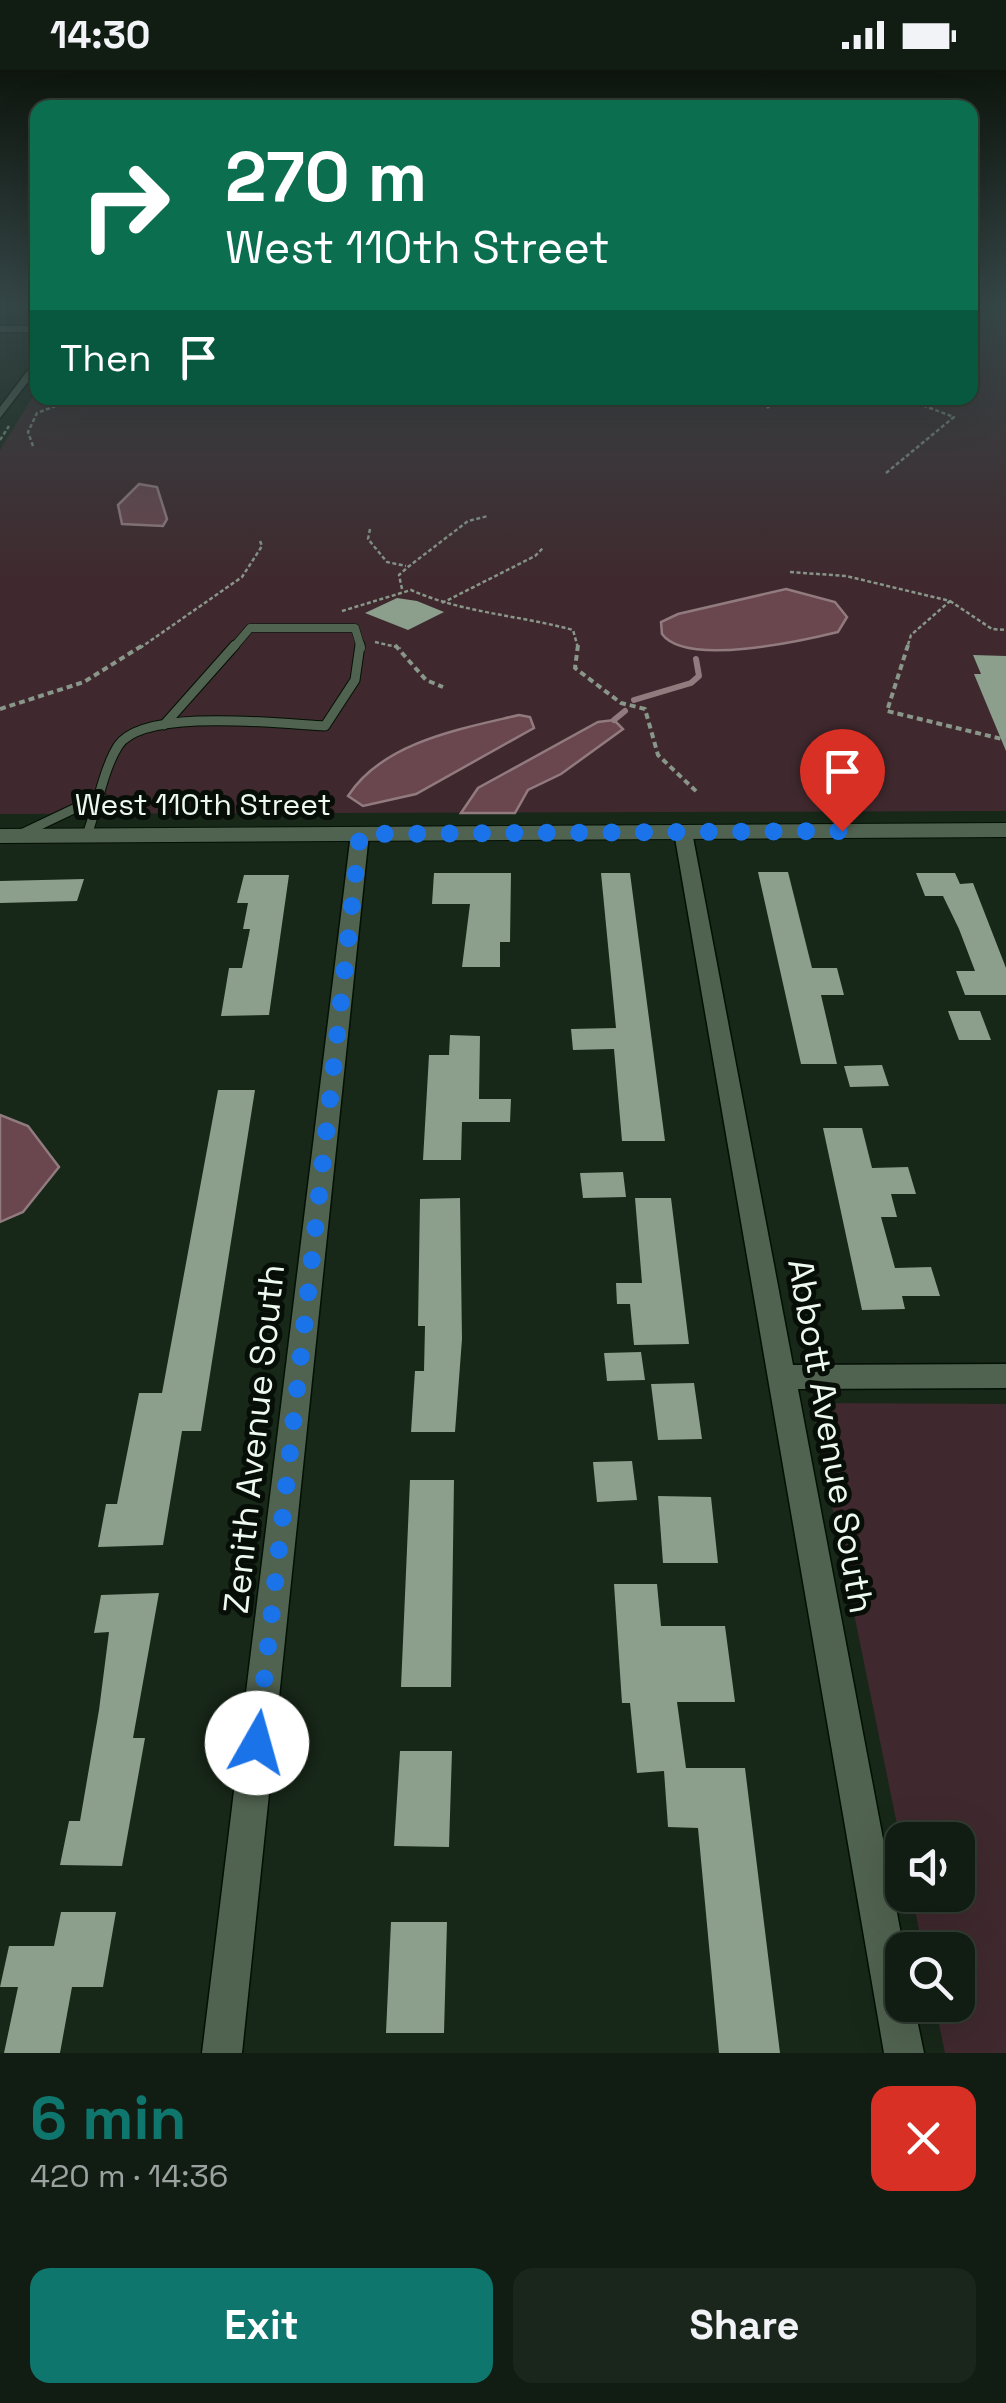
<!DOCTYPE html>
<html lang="en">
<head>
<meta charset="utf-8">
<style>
  body { margin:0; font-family:"Space Grotesk",sans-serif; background:#1a261b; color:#f1f3f6; height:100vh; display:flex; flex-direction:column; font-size:38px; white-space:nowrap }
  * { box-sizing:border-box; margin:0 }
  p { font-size:32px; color:#9ca29f }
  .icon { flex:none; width:55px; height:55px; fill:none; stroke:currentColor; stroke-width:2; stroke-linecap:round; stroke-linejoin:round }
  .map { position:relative; height:1983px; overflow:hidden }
  .sheet { display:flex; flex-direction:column; background:#111d12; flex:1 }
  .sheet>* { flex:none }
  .hud { position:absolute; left:30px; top:30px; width:948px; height:305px; border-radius:20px; box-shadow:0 10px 40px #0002,0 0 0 2px #303b32; background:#0b6e4f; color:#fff; overflow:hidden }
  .tools { position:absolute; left:885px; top:1752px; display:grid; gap:20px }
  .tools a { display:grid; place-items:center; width:90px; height:90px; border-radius:20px; background:#111d12; box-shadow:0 10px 40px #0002,0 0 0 2px #303b32; font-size:50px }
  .pin { position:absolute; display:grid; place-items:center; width:85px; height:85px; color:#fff; margin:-102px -42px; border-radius:50% 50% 50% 0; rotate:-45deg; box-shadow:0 0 10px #0007 }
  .pin .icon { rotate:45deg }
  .me { position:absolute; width:110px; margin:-55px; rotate:7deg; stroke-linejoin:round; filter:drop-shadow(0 0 8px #0008) }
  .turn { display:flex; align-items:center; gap:35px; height:210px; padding:0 30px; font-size:45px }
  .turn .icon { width:130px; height:130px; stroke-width:2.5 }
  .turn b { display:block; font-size:70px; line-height:85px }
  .then { display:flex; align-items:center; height:95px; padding:0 30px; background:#0003; gap:20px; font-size:38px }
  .round { display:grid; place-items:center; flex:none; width:105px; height:105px; border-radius:20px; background:#1a261b }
  .overview { display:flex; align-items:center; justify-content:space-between; height:170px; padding:0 30px }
  h1 { font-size:60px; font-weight:600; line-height:75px; color:#0f766e }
  .button { display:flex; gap:20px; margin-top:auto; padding:20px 30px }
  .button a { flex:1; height:115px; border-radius:20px; background:#0f766e; color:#fff; font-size:40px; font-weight:600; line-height:115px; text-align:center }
  .button a+a { background:#1a261b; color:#f1f3f6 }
  .status { display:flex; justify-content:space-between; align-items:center; height:70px; padding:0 50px; background:#111d12; direction:ltr }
  .status svg { height:28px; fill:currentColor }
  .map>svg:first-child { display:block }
</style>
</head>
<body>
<div class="status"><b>14:30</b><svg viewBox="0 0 49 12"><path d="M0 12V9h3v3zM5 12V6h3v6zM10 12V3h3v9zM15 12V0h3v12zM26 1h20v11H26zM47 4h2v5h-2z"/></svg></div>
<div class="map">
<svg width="1006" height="1983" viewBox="0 0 1006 1983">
  <rect width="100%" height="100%" fill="#172718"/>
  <!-- green -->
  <path fill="#3f292e" d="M970 234H1006V741L0 744V380L37 320 38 328H970Z
    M811 1333 1006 1334V1983H945L935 1935H958V1880H923L912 1825H958V1770H902V1779Z"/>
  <!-- water -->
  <path fill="#6a464f" stroke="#917b7f" stroke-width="2.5" d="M139 414 157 417 167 449 163 456 122 454 118 435Z
    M786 519 835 532 847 547 838 562C801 571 686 597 662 564L661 552 678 544Z
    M519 645 530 647 534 658 416 724 363 736 348 726C383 672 460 659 519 645Z
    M614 650 623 659 561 704 528 720 515 743H461L478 718 598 652Z
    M0 1045 28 1056 59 1097 23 1142 0 1152Z"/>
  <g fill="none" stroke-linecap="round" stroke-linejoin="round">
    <!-- stream -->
    <path stroke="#917b7f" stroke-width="6" d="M634 630 691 613 699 606 696 589
      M614 650 625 641"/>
  </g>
  <!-- building -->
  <path fill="#8b9f8c" d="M397 528 417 531 444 542 408 560 365 543Z
    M973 585 1006 586V681L974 604H981Z
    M758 802H788L812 898H837L844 925H821L837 994H801Z
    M434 803H511L510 872H500V897H462L470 834H432Z
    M601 803H630L665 1071H622L614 979 573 980 571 959 616 958Z
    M916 803H955L960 814 973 813 1006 898V925H965L956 901H975L959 859 943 826H925Z
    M244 805H289L269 945 221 946 229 898H242L250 859H243L248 833H237Z
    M84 809 77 831 0 833V811Z
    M948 941H980L991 970H959Z
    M450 965 480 966 479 1029H511L510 1052H462L461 1090H423L429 985H449Z
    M882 995 889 1016 850 1017 844 996Z
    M218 1020H255L201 1361H182L163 1475 98 1477 106 1434H117L139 1323H162Z
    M823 1058H862L872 1098 908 1097 916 1124H891L897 1147H881L895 1198 931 1197 940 1226H902L905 1239 862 1240Z
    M623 1102 626 1127 583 1128 580 1103Z
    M460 1128 462 1269 455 1362H411L415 1301H424L425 1256H418L420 1129Z
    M635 1128H671L689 1274 634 1275 630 1234H617L616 1213H642Z
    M641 1282 645 1310 607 1311 604 1283Z
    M694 1313 702 1369 658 1370 651 1314Z
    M632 1391 637 1430 597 1432 593 1392Z
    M410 1410H454L451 1617H401Z
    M658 1426 711 1427 718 1493H663Z
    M614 1514H657L661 1556H725L735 1632H677L686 1698H745L780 1983H719L698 1758 668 1757 664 1701 637 1703 630 1633H622Z
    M159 1523 133 1668H145L122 1796 60 1795 69 1751H80L99 1640 109 1562 94 1563 101 1525Z
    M400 1681H452L449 1777 394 1776Z
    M61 1842H116L103 1917H72L60 1983H4L18 1917H0L9 1876H54Z
    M391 1852H447L444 1963H386Z"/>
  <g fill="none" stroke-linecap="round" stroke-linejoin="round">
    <!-- service-far1 casing -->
    <g stroke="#031004" stroke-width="9">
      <path id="service-far1" d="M233 578 250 558H355L361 578"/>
    </g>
    <!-- service casing -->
    <g stroke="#031004" stroke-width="11">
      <path id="service" d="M164 655 235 575
        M19 765 101 726
        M87 765C97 738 103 700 118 676 143 637 283 654 325 656L355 610 360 575"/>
    </g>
    <!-- minor casing -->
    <g stroke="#031004" stroke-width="3">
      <path id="minor" d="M0 256H38V262H0Z
        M38 287V299L0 348V337Z
        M683 756 692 762 793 1295 1006 1294V1318L798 1319 904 1880 902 1935H914L924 1983H884L674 762Z
        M360 757 369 763 242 1983H202L351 763Z"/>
    </g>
    <!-- tertiary casing -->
    <g stroke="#031004" stroke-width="2">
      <path id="tertiary" d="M1006 753V767L0 773V759Z"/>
    </g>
    <!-- path-far1 -->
    <path stroke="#89968a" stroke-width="2.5" stroke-dasharray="4 2.5" stroke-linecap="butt" d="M767 338 780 328
      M0 370 9 356
      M33 376 28 362 37 343 77 328
      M886 403 954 347 903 328
      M370 459 368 469 387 492 406 496
      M790 502 846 506 950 531 911 565 907 578
      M402 519 399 505 408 497 468 451 488 446
      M950 531 992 559 1006 560
      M442 533 535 486 544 477
      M342 541 411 520C463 543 518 545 573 560L578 578
      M375 572 401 578
      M140 578 242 507 262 476 260 471"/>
    <!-- path -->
    <path stroke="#89968a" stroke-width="4" stroke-dasharray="6 4" stroke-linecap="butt" d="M395 575 426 610 443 617
      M578 575 575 598 621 633 645 639 658 685 698 723
      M908 575 887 641 1006 670
      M0 639 84 612 143 575"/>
    <!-- service-far1 -->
    <use href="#service-far1" stroke="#506250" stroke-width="8"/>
    <!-- service -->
    <use href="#service" stroke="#506250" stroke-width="9"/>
    <!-- minor -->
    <use href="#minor" fill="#506250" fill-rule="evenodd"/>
    <!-- tertiary -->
    <use href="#tertiary" fill="#506250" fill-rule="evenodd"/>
  </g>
  <!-- sky -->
  <linearGradient id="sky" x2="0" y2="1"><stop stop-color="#0d150d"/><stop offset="0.46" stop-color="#364748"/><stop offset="1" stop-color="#364748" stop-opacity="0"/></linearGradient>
  <rect width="1006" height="512" fill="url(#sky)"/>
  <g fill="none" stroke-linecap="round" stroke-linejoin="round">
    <!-- route -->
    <path stroke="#1a73e8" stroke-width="18" stroke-dasharray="0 32.4" d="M257 1673 360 764 842 761"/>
  </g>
  <g text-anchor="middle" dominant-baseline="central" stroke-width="10" stroke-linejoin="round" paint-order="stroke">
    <!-- street labels -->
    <g font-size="30" fill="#edf8ee" stroke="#070e07">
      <text x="203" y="734">West 110th Street</text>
    </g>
    <!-- near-street labels -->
    <g font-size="35" fill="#edf8ee" stroke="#070e07">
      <text transform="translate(831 1366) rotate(80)">Abbott Avenue South</text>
      <text transform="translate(254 1369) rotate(-84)">Zenith Avenue South</text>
    </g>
  </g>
</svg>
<div class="tools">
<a><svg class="icon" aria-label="sound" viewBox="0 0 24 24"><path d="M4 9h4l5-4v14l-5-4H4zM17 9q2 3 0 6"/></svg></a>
<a><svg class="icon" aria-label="search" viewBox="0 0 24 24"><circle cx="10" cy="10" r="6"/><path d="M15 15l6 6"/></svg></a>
</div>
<div class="pin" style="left:842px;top:761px;background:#d93025"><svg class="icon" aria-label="arrive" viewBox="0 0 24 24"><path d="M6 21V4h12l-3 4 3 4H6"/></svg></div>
<svg class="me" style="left:257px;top:1673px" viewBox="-20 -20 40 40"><circle r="19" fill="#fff"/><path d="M0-13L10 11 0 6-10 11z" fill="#1a73e8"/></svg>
<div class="hud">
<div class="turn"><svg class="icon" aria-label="right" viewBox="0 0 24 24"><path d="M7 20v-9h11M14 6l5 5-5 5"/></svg><div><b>270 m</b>West 110th Street</div></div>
<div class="then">Then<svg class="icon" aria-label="arrive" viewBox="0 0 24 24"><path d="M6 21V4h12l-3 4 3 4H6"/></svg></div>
</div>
</div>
<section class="sheet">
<div class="overview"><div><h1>6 min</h1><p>420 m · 14:36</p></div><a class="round" style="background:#d93025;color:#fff"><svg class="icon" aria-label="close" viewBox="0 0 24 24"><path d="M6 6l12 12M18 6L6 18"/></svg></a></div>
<div class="button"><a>Exit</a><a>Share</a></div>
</section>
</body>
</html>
